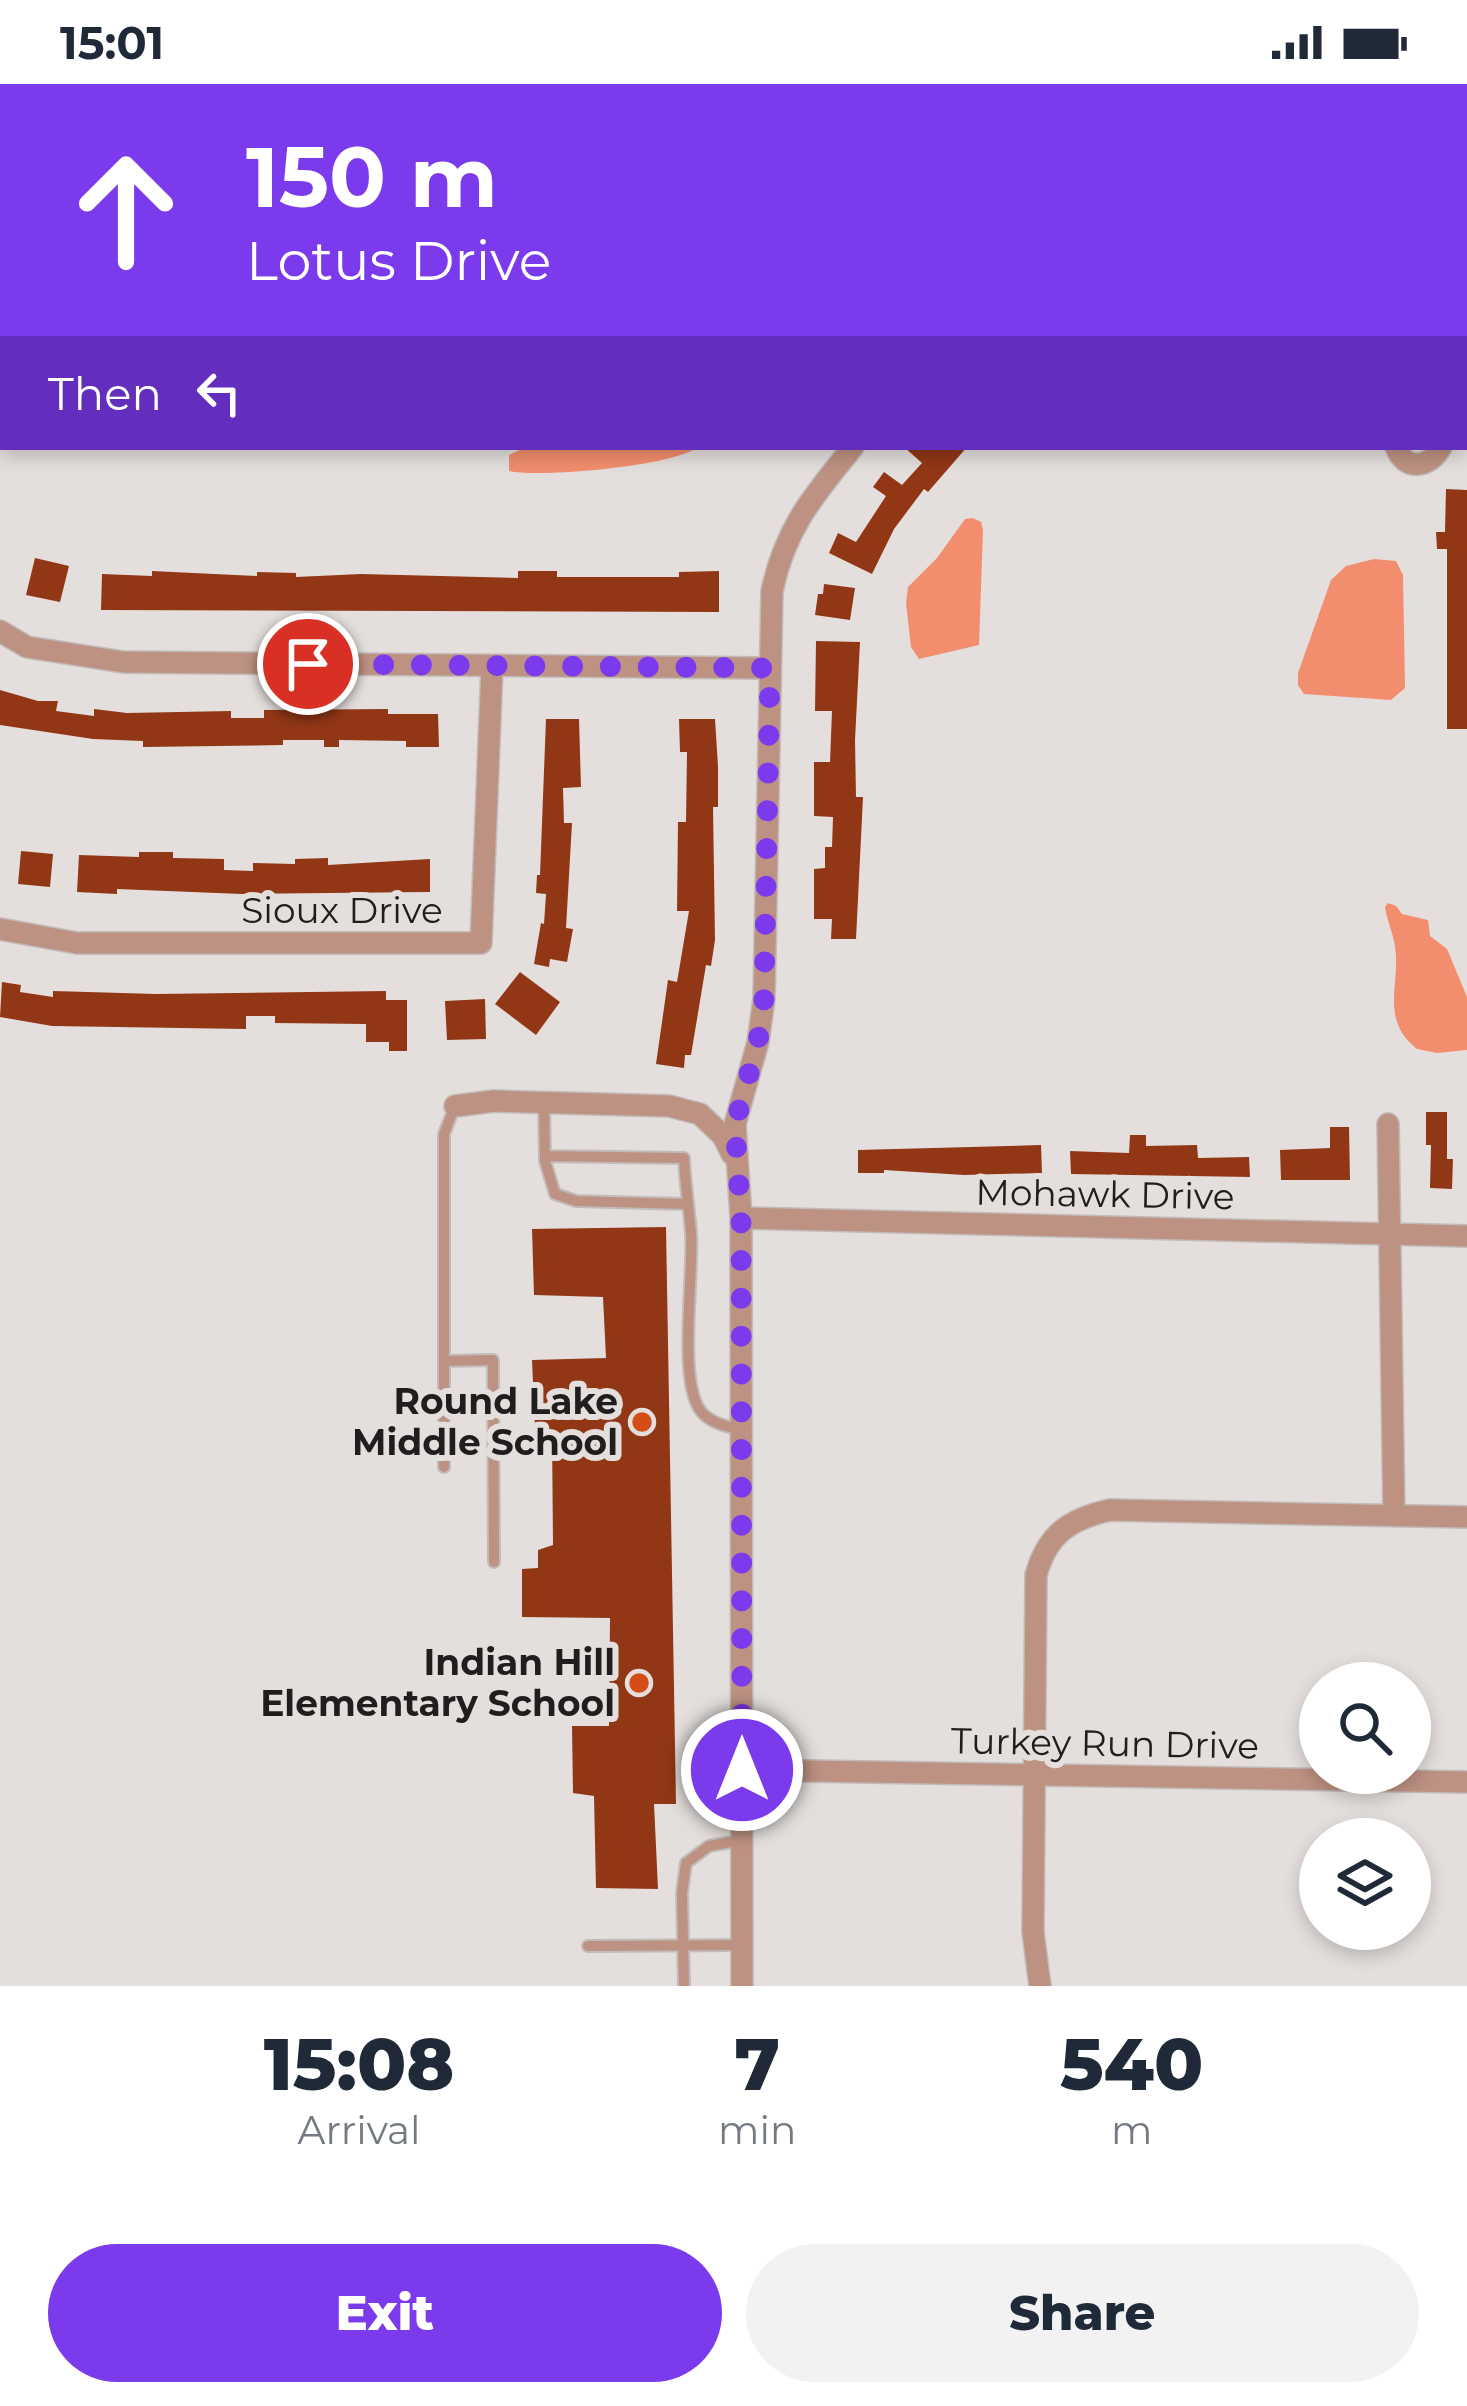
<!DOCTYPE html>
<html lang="en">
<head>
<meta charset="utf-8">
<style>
  body { margin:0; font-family:Montserrat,sans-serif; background:#f2f2f3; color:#1f2937; height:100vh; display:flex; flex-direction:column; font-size:45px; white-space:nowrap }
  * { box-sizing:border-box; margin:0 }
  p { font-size:39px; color:#747a83 }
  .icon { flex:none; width:66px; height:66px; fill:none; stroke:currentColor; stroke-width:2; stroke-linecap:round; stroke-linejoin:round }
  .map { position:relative; height:1902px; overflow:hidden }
  .details { display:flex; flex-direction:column; background:#fff; flex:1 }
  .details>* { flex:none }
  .top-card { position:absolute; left:0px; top:0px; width:1467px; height:366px; box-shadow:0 6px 18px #0003; background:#7c3aed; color:#fff; overflow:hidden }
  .fabs { position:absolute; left:1299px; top:1578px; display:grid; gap:24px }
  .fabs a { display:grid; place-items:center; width:132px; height:132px; border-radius:50%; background:#fff; box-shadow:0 6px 18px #0003; font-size:60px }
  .pin { position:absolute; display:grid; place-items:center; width:102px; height:102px; color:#fff; margin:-51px; border:6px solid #fff; border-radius:50%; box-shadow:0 3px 12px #0007 }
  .me { position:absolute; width:132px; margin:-66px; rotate:0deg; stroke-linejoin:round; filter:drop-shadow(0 0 9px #0008) }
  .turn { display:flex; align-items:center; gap:42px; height:252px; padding:0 48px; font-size:54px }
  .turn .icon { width:156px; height:156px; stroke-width:2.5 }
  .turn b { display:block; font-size:84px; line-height:102px }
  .then { display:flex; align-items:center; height:114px; padding:0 48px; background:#0003; gap:24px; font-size:45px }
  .eta { display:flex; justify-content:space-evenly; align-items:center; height:204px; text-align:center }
  .eta b { font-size:72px; font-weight:800; line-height:84px }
  .primary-button { display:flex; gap:24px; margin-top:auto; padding:24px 48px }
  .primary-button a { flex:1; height:138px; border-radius:72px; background:#7c3aed; color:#fff; font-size:48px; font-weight:800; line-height:138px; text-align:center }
  .primary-button a+a { background:#f2f2f3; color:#1f2937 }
  .status { display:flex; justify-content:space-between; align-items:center; height:84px; padding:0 60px; background:#fff; direction:ltr }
  .status svg { height:33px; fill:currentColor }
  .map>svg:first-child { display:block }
</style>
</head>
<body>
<div class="status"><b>15:01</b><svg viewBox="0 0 49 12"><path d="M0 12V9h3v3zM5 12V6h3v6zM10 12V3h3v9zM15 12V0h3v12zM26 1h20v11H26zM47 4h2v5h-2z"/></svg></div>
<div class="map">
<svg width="1467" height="1902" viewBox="0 0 1467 1902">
  <rect width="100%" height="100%" fill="#e4dfdd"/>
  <!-- water -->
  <path fill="#f28e6d" d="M526 363H698C674 382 542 394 509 387V371Z
    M973 434 981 438 983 446 979 561 919 575 911 563 906 519 908 503 937 474 965 435Z
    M1374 475 1396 477 1403 491 1405 604 1391 616 1304 610 1298 601V589L1331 496 1346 482Z
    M1388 819 1396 822 1402 830 1428 836 1430 852 1447 865 1467 913V966L1437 969 1417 965C1379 935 1401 900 1395 862 1393 849 1387 837 1385 823Z"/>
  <!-- building -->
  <path fill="#913716" d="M904 363H967L928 408 924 405 894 445 872 490 829 469 838 449 856 458 886 412 873 403 884 388 902 401 922 379Z
    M1446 405 1467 406V645H1447V465H1437L1436 448H1445Z
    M35 474 69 482 60 518 26 511Z
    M152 487 257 492V488L296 489V493L361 490 518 494V487H557V493H679V488L719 487V528L101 526 102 490 152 492Z
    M824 500 855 504 850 536 815 531 818 510H823Z
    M816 557 860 558 855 656 856 713H863L856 855H831L832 835H814V785L825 784V763H832L833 733 814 732V678H830L832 627H815Z
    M0 606 38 617H58L56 627 94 632V625L127 629 231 627V634H264V626L388 625V630H438L439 663H406V657L339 656V663H324V656H283V661L143 663V657L93 655 0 641Z
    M546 635H579L581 703 563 704 564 739H572L566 844 573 845 567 878 550 875 549 883 534 880 541 839 544 840 546 810 536 809 537 791H540Z
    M679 635H715L718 682V723H713L715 856 711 882 706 881 691 971H685L684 984 656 980 668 896 677 898 689 827H677L678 738H686L687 668H680Z
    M21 767 53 770 50 803 18 800Z
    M139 768H173V774L224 775V786L253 787V779L295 780V775L328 774V781L430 775V808L242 810 117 805V810L77 808 79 771 139 773Z
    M520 888 560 918 536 951 495 920Z
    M2 898 21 901 20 908 53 913V907L156 910 386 907V916H407V967H389V958H366V940L275 939V932H246V945L52 942 0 933Z
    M485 915 486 955 447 956 445 917Z
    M1426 1028H1447V1075H1453L1452 1105 1430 1104 1431 1061H1426Z
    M1330 1043H1349L1350 1096H1281L1280 1066 1330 1064Z
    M1130 1051H1146V1062L1197 1061 1198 1074 1249 1073 1250 1093 1071 1090 1070 1067 1129 1069Z
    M1041 1061 1042 1089 964 1091 884 1086V1089H858V1066Z
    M666 1143 676 1720H654L658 1805 596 1804 594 1712 573 1709 572 1642H609L610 1534 522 1533V1485L538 1484V1466L553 1461 552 1347 535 1344 532 1276 606 1274 603 1213 534 1211 532 1145Z"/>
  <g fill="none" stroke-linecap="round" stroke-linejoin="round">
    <!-- service casing -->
    <g stroke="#c1bcba" stroke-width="14">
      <path id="service" d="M544 1019 545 1077 555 1110 576 1117 686 1120
        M545 1072 684 1074C685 1099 689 1124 691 1149 694 1190 678 1295 700 1326 709 1339 726 1342 741 1346
        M444 1277 493 1276 494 1478
        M444 1383V1050L455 1022
        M588 1862 742 1861
        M684 1902 682 1809 686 1779 709 1762 742 1756"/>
    </g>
    <!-- minor casing -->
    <g stroke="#c1bcba" stroke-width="24">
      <path id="minor" d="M929 0 934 3
        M42 3V0
        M1106 3 1107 0
        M1464 114H1467
        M0 295 3 287
        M1464 336H1467
        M1396 363C1405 388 1430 384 1441 363
        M0 547 27 563 123 578 770 584
        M0 845 77 859H481L492 583
        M455 1022 494 1017 669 1022 700 1030 723 1052 732 1070
        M1388 1040 1394 1432
        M741 1134 1467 1152
        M741 1686 1467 1698
        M742 1902 741 1134 735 1040 758 958 764 915 772 507C785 444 814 411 853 363
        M1040 1902 1033 1848 1036 1491C1047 1451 1069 1435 1110 1426L1467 1433"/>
    </g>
    <!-- service -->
    <use href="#service" stroke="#be9283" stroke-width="10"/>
    <!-- minor -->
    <use href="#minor" stroke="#be9283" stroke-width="21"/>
  </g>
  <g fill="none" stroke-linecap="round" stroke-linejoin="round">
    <!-- route -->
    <path stroke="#7c3aed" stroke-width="21" stroke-dasharray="0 37.8" d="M308 580 770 584 764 915 758 958 735 1040 741 1134 742 1686"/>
  </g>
  <!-- markers -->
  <g fill="#d44d17" stroke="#e4dfdd" stroke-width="4.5">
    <circle cx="642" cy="1338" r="12"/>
    <circle cx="639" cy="1599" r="12"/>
  </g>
  <g text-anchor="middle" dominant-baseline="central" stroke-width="12" stroke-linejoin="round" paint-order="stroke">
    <!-- street labels -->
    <g font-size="36" fill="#1f1d1d" stroke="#e4dfdd">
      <text x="342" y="826">Sioux Drive</text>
      <text transform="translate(1105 1110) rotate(1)">Mohawk Drive</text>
      <text transform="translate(1105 1659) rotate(1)">Turkey Run Drive</text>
    </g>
    <!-- poi labels -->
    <g font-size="36" font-weight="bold" fill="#1f1d1d" stroke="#e4dfdd" text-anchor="end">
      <text x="618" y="1317">Round Lake<tspan x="618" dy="41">Middle School</tspan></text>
      <text x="615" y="1578">Indian Hill<tspan x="615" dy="41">Elementary School</tspan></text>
    </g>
  </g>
</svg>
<div class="fabs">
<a><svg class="icon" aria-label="search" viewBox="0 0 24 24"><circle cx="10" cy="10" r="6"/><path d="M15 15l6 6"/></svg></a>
<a><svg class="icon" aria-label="layers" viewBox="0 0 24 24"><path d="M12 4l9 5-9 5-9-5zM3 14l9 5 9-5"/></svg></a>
</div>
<div class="pin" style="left:308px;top:580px;background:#d93025"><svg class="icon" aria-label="arrive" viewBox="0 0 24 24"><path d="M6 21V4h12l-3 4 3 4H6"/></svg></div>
<svg class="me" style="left:742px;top:1686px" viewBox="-20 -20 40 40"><circle r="17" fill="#7c3aed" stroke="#fff" stroke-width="3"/><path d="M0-11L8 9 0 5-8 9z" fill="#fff"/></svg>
<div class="top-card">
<div class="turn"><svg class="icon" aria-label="ahead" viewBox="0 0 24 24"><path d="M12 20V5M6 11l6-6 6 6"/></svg><div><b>150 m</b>Lotus Drive</div></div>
<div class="then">Then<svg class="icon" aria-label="left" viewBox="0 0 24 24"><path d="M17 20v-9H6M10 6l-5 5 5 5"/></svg></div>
</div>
</div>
<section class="details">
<div class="eta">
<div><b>15:08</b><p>Arrival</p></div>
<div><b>7</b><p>min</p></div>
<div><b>540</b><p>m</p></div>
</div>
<div class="primary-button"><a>Exit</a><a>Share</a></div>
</section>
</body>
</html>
